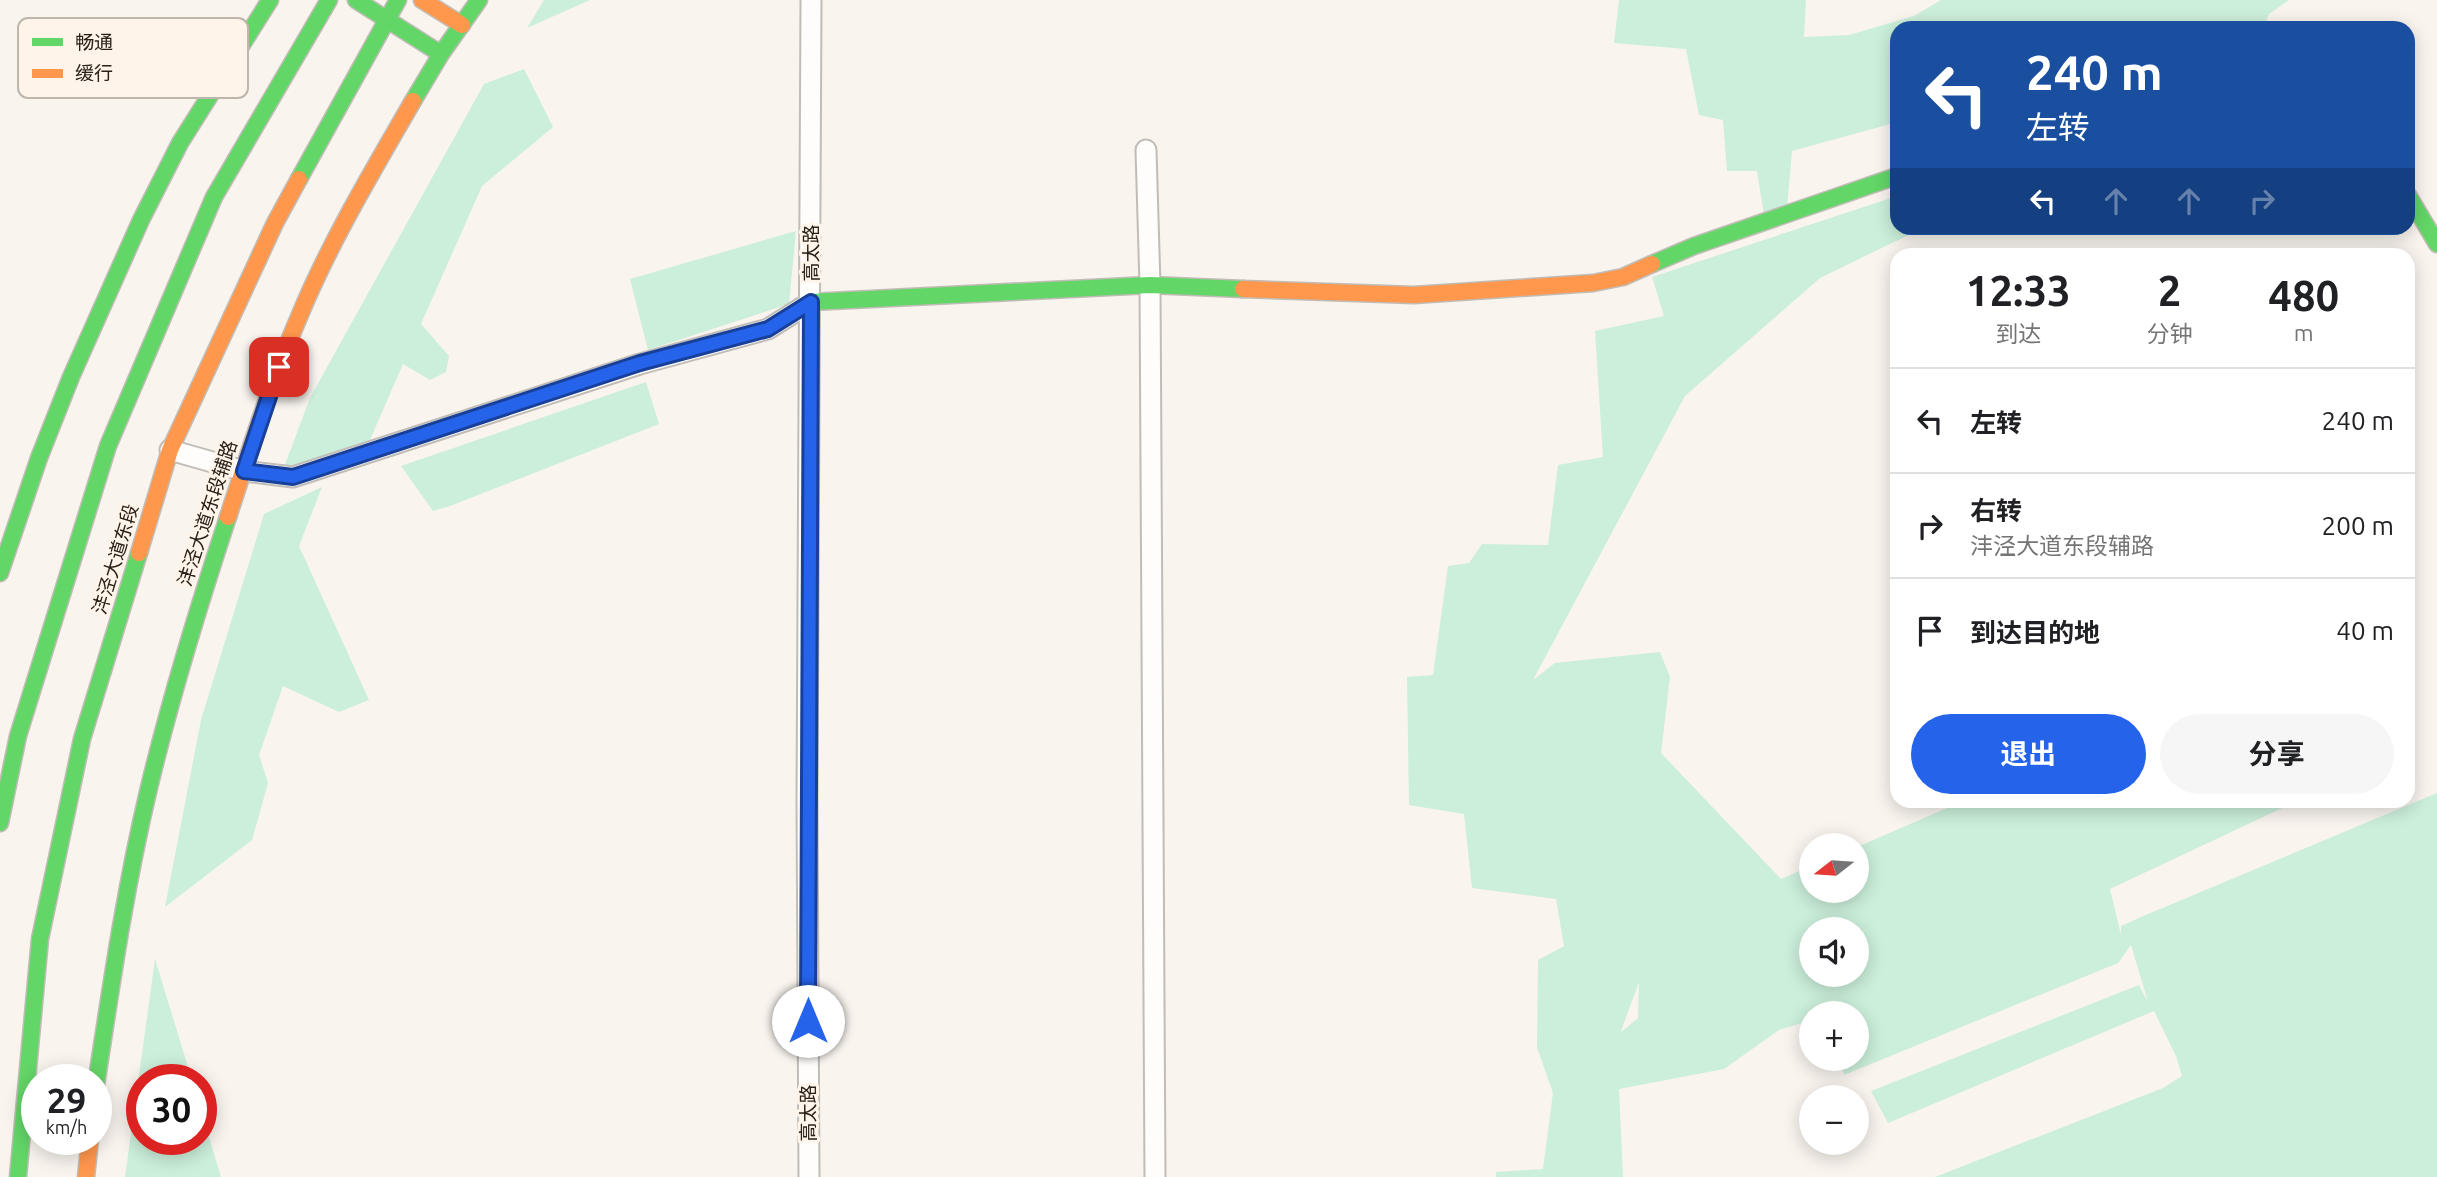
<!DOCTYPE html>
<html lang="zh">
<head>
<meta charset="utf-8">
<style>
  body { margin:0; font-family:Ubuntu,"Noto Sans SC",sans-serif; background:#f6f6f6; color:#202124; height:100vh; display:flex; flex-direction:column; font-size:26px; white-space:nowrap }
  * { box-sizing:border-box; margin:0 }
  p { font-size:23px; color:#757577 }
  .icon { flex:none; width:38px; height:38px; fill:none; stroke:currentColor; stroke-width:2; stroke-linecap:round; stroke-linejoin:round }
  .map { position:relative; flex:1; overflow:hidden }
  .panel { position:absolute; left:1890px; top:248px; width:525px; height:560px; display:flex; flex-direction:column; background:#fff; border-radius:21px; box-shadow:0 4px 18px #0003 }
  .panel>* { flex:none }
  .guide { position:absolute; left:1890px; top:21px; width:525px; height:214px; border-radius:21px; box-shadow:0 4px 18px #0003; background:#1a4fa0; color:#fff; overflow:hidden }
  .needle { width:46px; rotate:253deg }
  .tools { position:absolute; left:1799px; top:833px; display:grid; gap:14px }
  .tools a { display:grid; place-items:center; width:70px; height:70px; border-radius:50%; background:#fff; box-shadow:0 4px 18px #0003; font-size:35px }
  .speed { position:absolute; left:21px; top:1064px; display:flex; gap:14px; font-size:35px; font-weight:700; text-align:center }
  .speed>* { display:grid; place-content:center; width:91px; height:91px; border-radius:50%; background:#fff; box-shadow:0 4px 18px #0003; line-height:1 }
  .speed small { font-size:18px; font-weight:400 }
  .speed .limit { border:10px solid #d22; background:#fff; color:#111 }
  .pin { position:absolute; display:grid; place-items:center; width:60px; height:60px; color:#fff; margin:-30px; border-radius:14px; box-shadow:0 4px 10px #0006 }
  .me { position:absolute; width:77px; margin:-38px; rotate:0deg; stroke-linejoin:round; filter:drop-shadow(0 0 5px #0008) }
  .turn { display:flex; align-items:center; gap:24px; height:147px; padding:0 21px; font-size:32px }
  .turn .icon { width:91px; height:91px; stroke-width:2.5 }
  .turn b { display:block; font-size:49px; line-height:60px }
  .lanes { display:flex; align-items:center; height:66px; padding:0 21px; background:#0003; justify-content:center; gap:35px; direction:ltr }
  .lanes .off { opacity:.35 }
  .eta { display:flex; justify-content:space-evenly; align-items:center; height:119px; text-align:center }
  .eta b { font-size:42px; font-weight:700; line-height:49px }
  .action { display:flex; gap:14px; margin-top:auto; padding:14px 21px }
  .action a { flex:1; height:80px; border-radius:42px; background:#2563eb; color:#fff; font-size:28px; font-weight:700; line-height:80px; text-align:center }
  .action a+a { background:#f6f6f6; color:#202124 }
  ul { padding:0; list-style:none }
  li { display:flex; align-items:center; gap:21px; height:105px; padding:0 21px; border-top:2px solid #e0e0e0 }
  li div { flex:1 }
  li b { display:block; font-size:26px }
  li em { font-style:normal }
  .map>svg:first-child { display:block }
</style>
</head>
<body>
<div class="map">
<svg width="2437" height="1177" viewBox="0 0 2437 1177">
  <rect width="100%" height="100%" fill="#f9f4ee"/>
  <!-- green -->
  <path fill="#cbefda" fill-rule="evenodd" d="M544 0H590L527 28Z
    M1619 0H1806L1804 37 1849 35 1914 16 1941 0H2289L2269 14 2263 28H1897V130L1894 123 1792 151 1787 208 1765 221 1757 171H1727L1723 120 1699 115 1686 49 1614 43Z
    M524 69 553 127 482 186 421 324 449 356 446 372 430 380 403 364 366 449 281 475 310 398 484 84Z
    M1897 196V228H1923L1820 278 1685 396 1533 680 1555 663 1660 652 1670 677 1661 753 1781 879 1811 866V891H1857V847L1961 802H2295L2110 889 2121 935V926L2141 917 2437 793V1177H1935L2163 1088 2182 1076 2176 1056 2154 1011 1888 1123 1871 1091 2139 985 2148 1002 2131 945 2118 963 1844 1075 1840 1059H1857V1013H1811V1020L1779 1030 1724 1069 1619 1089 1623 1177H1496V1172L1543 1169 1553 1093 1537 1047 1538 960 1564 946 1556 899 1472 888 1464 814 1409 805 1407 677 1433 675 1448 566 1469 563 1482 544 1548 545 1558 465 1603 457 1595 331 1664 316 1652 277ZM1811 929H1857V975H1811ZM1639 982 1638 1018 1621 1032V1031Z
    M796 231 789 304 648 350 630 279Z
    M646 382 659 424 450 506 433 511 401 466Z
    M322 487 299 546 369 700 339 712 283 686 259 755 268 783 252 840 165 907 201 720 264 514Z
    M155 959 192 1080H142V1139H201V1111L221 1177H125Z"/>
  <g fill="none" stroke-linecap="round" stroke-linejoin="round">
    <!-- street casing -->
    <g stroke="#c1bcb6" stroke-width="23">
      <path id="street" d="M1146 150 1150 285 1155 1177
        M170 450 244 471 293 477 640 364 768 329 811 302
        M809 1177 807 800 811 0"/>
    </g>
    <!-- fast casing -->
    <g stroke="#c1bcb6" stroke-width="19">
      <path id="fast" d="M356 0 441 54
        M413 101 441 54 479 0
        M299 179 398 0
        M2408 195 2437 244
        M1652 264 1694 246 1897 176
        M811 302 1150 285 1243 289
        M0 573 39 458 71 377 141 220 180 143 270 0
        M0 823 18 736 108 446 214 197 329 0
        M96 1085C111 987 125 889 148 792 170 699 198 608 228 517
        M18 1177 40 939 82 739 139 553"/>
    </g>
    <!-- slow casing -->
    <g stroke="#c1bcb6" stroke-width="19">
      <path id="slow" d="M422 0 462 25
        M1243 289 1414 295 1593 283 1623 277 1652 264
        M228 517C250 450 271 382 299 317 330 242 372 172 413 101
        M139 553 170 450 275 223 299 179
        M86 1177 90 1139"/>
    </g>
    <!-- street -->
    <use href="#street" stroke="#fefdfc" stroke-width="19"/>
    <!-- fast -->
    <use href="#fast" stroke="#63d668" stroke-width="16"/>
    <!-- slow -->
    <use href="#slow" stroke="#ff974d" stroke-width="16"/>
  </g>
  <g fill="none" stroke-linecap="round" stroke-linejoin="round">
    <!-- route casing -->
    <g stroke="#184099" stroke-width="18">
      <path id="route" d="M279 367 244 471 293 477 640 363 768 329 811 302 808 1021"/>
    </g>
    <!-- route -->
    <use href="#route" stroke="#2563eb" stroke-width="12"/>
  </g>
  <g text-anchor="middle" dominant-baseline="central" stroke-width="6" stroke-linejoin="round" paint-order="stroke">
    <!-- street labels -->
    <g font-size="19" fill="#27211a" stroke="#fef4e9">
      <text transform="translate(811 253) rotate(-90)">高太路</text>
      <text transform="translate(207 513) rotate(-72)">沣泾大道东段辅路</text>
      <text transform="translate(115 559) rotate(-73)">沣泾大道东段</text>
      <text transform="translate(808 1113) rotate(-90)">高太路</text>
    </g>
  </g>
  <!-- legend -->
  <rect x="18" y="18" width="230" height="80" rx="10" fill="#fef4e9" stroke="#beb5ab" stroke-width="2"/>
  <rect x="32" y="38" width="31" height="8" fill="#63d668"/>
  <rect x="32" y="69" width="31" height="9" fill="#ff974d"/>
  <g font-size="19" fill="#27211a">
    <text x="75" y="49">畅通</text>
    <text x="75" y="80">缓行</text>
  </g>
</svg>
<div class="tools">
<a><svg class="needle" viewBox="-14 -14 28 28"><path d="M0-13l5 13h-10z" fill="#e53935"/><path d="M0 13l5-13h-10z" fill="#757577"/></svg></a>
<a><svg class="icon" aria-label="sound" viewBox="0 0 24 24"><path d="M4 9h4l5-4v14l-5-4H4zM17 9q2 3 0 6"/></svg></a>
<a>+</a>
<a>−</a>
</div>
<div class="speed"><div>29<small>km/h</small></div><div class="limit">30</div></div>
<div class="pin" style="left:279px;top:367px;background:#d93025"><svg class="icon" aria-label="arrive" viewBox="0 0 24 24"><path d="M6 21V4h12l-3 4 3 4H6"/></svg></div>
<svg class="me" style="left:808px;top:1021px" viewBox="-20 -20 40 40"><circle r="19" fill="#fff"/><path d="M0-13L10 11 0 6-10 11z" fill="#2563eb"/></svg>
<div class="guide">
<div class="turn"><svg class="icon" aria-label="left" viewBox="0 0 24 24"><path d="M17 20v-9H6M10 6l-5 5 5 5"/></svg><div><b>240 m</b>左转</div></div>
<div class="lanes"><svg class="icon" aria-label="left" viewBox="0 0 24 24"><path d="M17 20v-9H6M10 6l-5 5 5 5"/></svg><svg class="icon off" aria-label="ahead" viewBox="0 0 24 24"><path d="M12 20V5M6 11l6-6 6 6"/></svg><svg class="icon off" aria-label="ahead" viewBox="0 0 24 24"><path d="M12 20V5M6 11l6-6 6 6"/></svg><svg class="icon off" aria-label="right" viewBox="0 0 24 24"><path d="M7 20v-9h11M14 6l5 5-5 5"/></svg></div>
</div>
<section class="panel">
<div class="eta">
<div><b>12:33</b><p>到达</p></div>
<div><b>2</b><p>分钟</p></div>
<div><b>480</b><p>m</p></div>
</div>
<ul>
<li><svg class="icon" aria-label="left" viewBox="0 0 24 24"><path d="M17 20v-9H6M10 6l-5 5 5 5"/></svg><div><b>左转</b></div><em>240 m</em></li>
<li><svg class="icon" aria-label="right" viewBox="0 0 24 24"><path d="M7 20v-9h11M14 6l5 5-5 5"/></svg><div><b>右转</b><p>沣泾大道东段辅路</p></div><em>200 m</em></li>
<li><svg class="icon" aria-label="arrive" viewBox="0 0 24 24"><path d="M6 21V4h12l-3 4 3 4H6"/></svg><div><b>到达目的地</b></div><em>40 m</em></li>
</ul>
<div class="action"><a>退出</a><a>分享</a></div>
</section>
</div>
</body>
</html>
